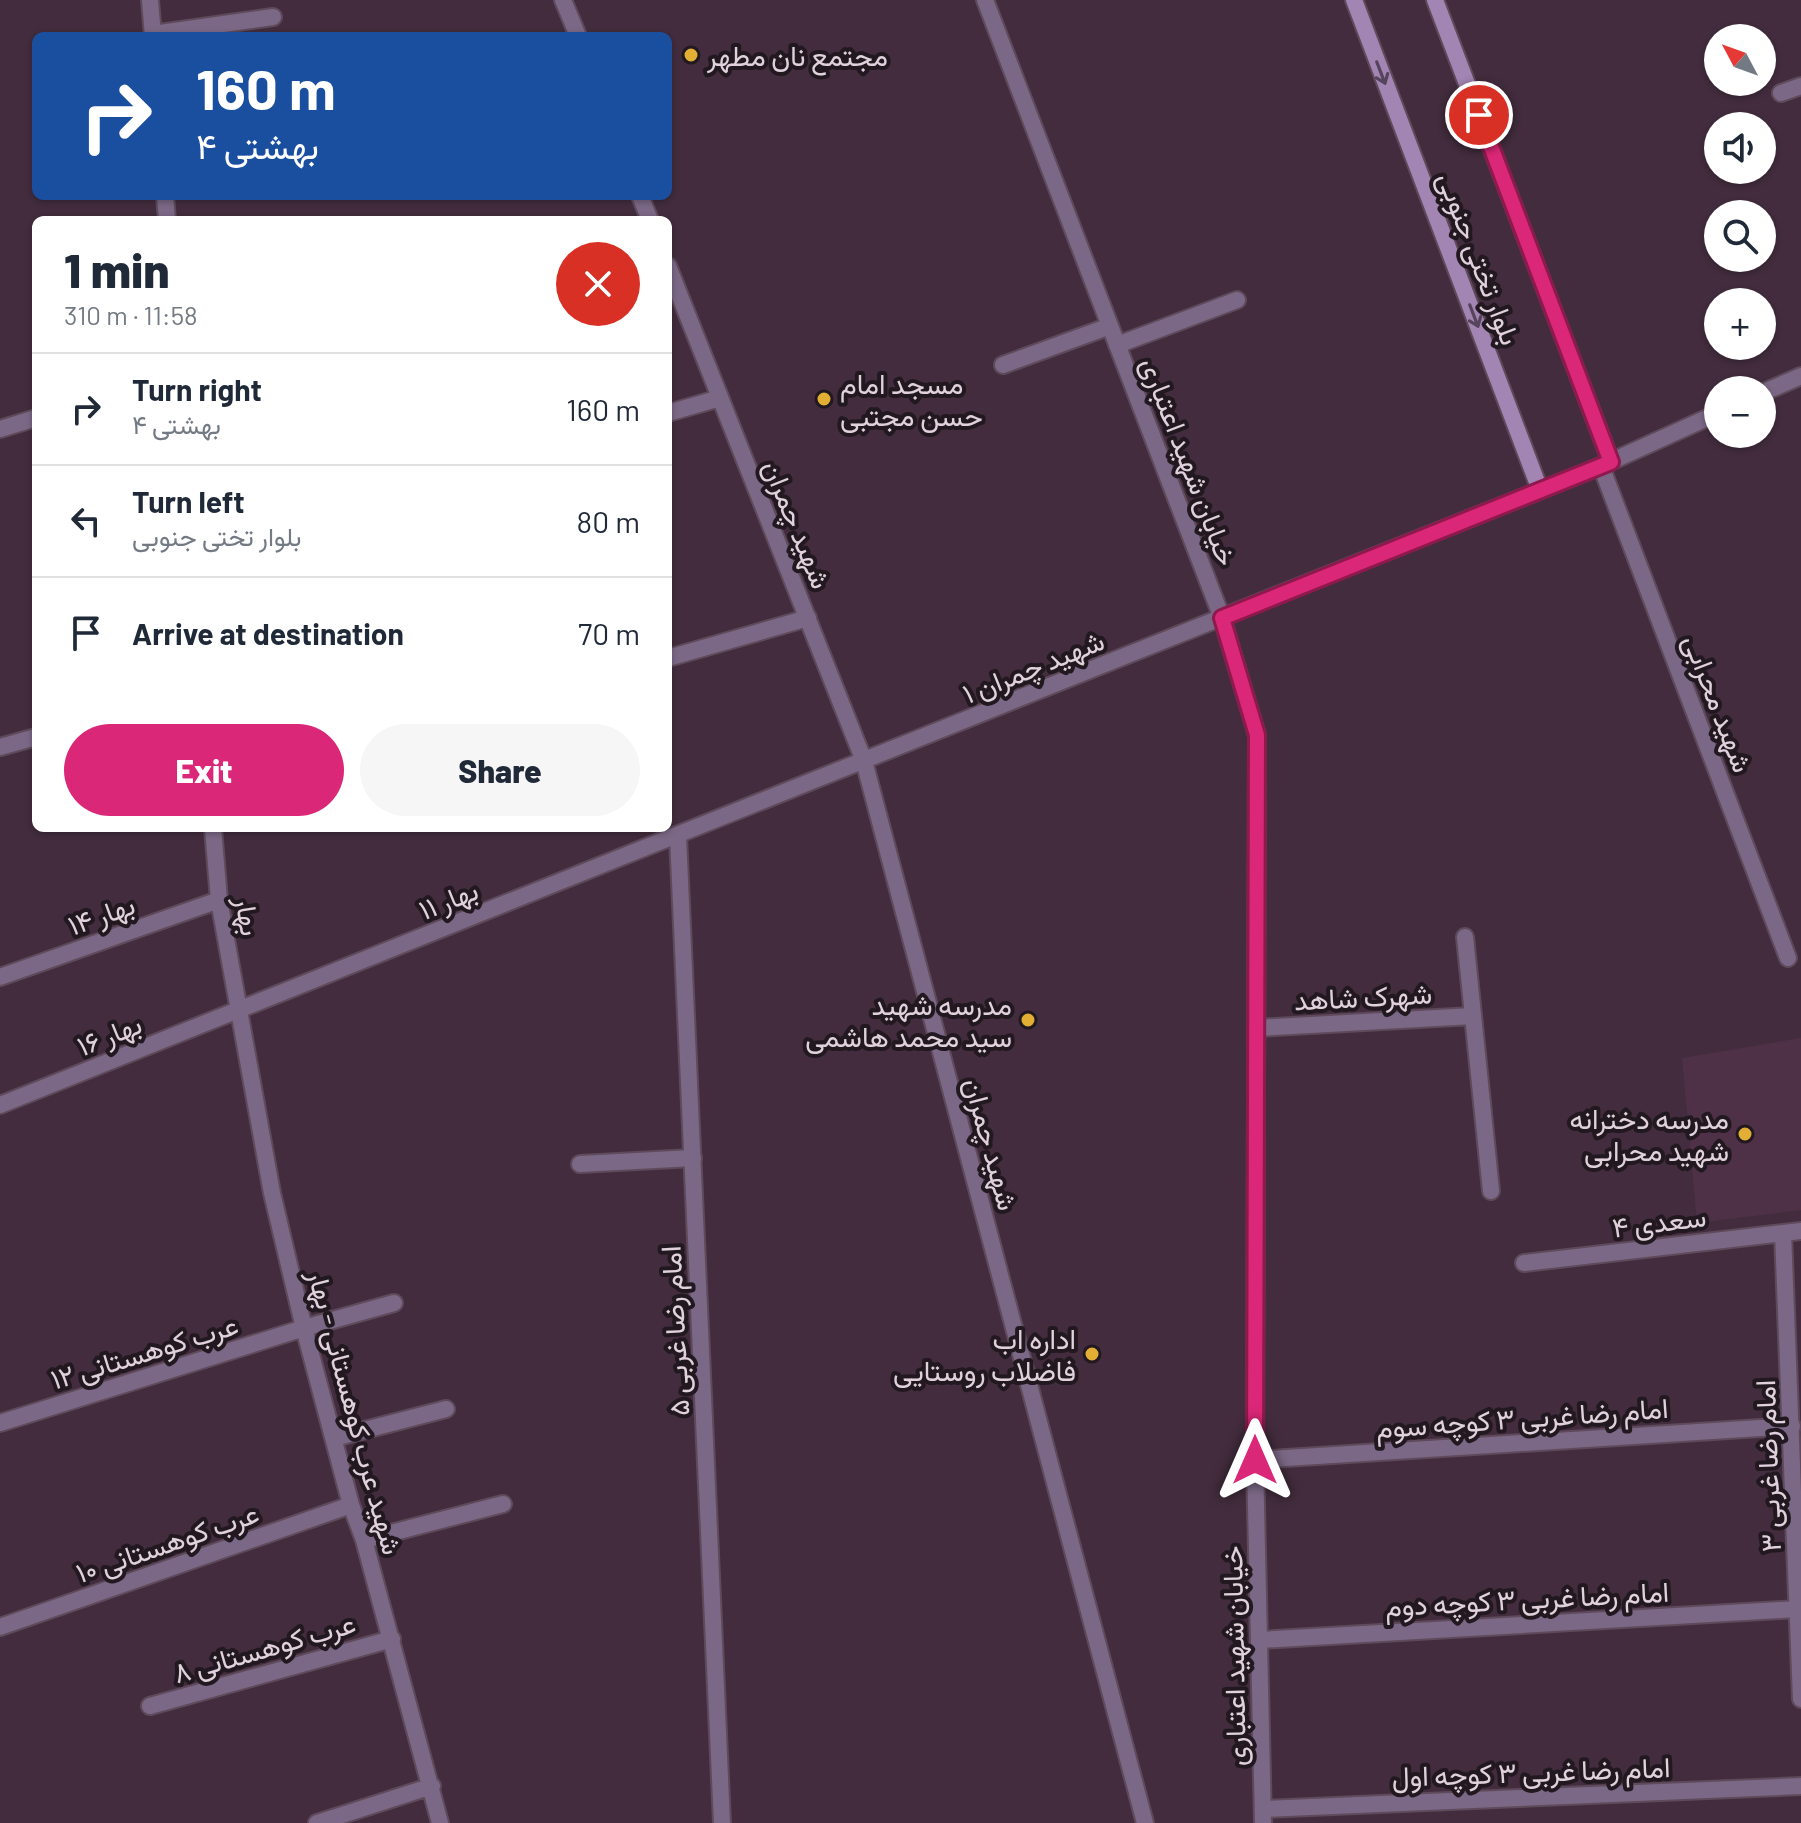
<!DOCTYPE html>
<html lang="en">
<head>
<meta charset="utf-8">
<style>
  body { margin:0; font-family:Barlow,Vazirmatn,sans-serif; background:#f6f6f7; color:#1f2937; height:100vh; display:flex; flex-direction:column; font-size:30px; white-space:nowrap }
  * { box-sizing:border-box; margin:0 }
  p { font-size:26px; color:#747a83 }
  .icon { flex:none; width:44px; height:44px; fill:none; stroke:currentColor; stroke-width:2; stroke-linecap:round; stroke-linejoin:round }
  .map { position:relative; flex:1; overflow:hidden }
  .drawer { position:absolute; left:32px; top:216px; width:640px; height:616px; display:flex; flex-direction:column; background:#fff; border-radius:12px; box-shadow:0 2px 6px #0004 }
  .drawer>* { flex:none }
  .banner { position:absolute; left:32px; top:32px; width:640px; height:168px; border-radius:12px; box-shadow:0 2px 6px #0004; background:#1a4fa0; color:#fff; overflow:hidden }
  .needle { width:52px; rotate:311deg }
  .tools { position:absolute; left:1704px; top:24px; display:grid; gap:16px }
  .tools a { display:grid; place-items:center; width:72px; height:72px; border-radius:50%; background:#fff; box-shadow:0 2px 6px #0004; font-size:40px }
  .pin { position:absolute; display:grid; place-items:center; width:68px; height:68px; color:#fff; margin:-34px; border:4px solid #fff; border-radius:50%; box-shadow:0 2px 8px #0007 }
  .me { position:absolute; width:88px; margin:-44px; rotate:0deg; stroke-linejoin:round; filter:drop-shadow(0 0 6px #0008) }
  .turn { display:flex; align-items:center; gap:28px; height:168px; padding:0 32px; font-size:36px }
  .turn .icon { width:104px; height:104px; stroke-width:2.5 }
  .turn b { display:block; font-size:56px; line-height:68px }
  .round { display:grid; place-items:center; flex:none; width:84px; height:84px; border-radius:42px; background:#f6f6f7 }
  .summary { display:flex; align-items:center; justify-content:space-between; height:136px; padding:0 32px }
  h1 { font-size:48px; font-weight:800; line-height:60px }
  .primary-button { display:flex; gap:16px; margin-top:auto; padding:16px 32px }
  .primary-button a { flex:1; height:92px; border-radius:48px; background:#db2777; color:#fff; font-size:32px; font-weight:800; line-height:92px; text-align:center }
  .primary-button a+a { background:#f6f6f7; color:#1f2937 }
  ul { padding:0; list-style:none }
  li { display:flex; align-items:center; gap:24px; height:112px; padding:0 32px; border-top:2px solid #e0e1e3 }
  li div { flex:1 }
  li b { display:block; font-size:30px }
  li em { font-style:normal }
  .map>svg:first-child { display:block }
</style>
</head>
<body>
<div class="map">
<svg width="1801" height="1823" viewBox="0 0 1801 1823">
  <rect width="100%" height="100%" fill="#422c3d"/>
  <!-- built -->
  <path fill="#4e3147" d="M1801 1038V1210L1697 1223 1682 1058Z"/>
  <g fill="none" stroke-linecap="round" stroke-linejoin="round">
    <!-- lane casing -->
    <g stroke="#5e4a5a" stroke-width="20">
      <path id="lane" d="M153 34 273 17
        M1781 93 1801 86
        M668 413 720 398
        M1601 466 1788 958
        M668 658 808 618
        M1465 937 1491 1191
        M1256 1028 1473 1016
        M580 1164 693 1158
        M1255 1460 1792 1426
        M1259 1640 1798 1609
        M1263 1809 1801 1786"/>
    </g>
    <!-- street casing -->
    <g stroke="#5e4a5a" stroke-width="20">
      <path id="street" d="M150 0 153 36
        M563 0 578 36
        M985 0 1222 618 1257 735 1255 1460 1263 1823
        M165 196 167 220
        M640 196 650 220
        M668 266 864 761 1145 1823
        M1117 345 1237 300
        M1003 365 1110 326
        M1762 393 1801 376
        M0 429 36 418
        M0 747 36 737
        M213 828 219 900 272 1193 304 1328 351 1505 364 1540 440 1823
        M678 836 722 1823
        M0 977 219 900
        M0 1105 1601 466 1718 413
        M1783 1233 1801 1699
        M1524 1263 1801 1231
        M0 1423 304 1328 394 1303
        M334 1438 446 1409
        M364 1540 503 1504
        M0 1627 351 1505
        M150 1706 392 1639
        M317 1823 432 1786"/>
    </g>
    <!-- secondary casing -->
    <g stroke="#5e4a5a" stroke-width="20">
      <path id="secondary" d="M1354 0 1540 490
        M1435 0 1611 462"/>
    </g>
    <!-- lane -->
    <use href="#lane" stroke="#7b6886" stroke-width="16"/>
    <!-- street -->
    <use href="#street" stroke="#7b6886" stroke-width="16"/>
    <!-- secondary -->
    <use href="#secondary" stroke="#a285b3" stroke-width="16"/>
  </g>
  <!-- one-way arrows -->
  <defs><path id="oneway-shaft" d="M-6 0H5M1.5-3L5.5 0L1.5 3" fill="none" stroke-width="1.6" stroke-linecap="round" stroke-linejoin="round" transform="scale(2)"/></defs>
  <g stroke="#55445b">
    <use href="#oneway-shaft" transform="translate(1381 73) rotate(69)"/>
    <use href="#oneway-shaft" transform="translate(1474 316) rotate(69)"/>
  </g>
  <g fill="none" stroke-linecap="round" stroke-linejoin="round">
    <!-- route casing -->
    <g stroke="#8e194d" stroke-width="20">
      <path id="route" d="M1255 1460 1257 735 1222 618 1611 462 1479 115"/>
    </g>
    <!-- route -->
    <use href="#route" stroke="#db2777" stroke-width="14"/>
  </g>
  <!-- markers -->
  <g fill="#e2af34" stroke="#221820" stroke-width="3">
    <circle cx="691" cy="55" r="8"/>
    <circle cx="824" cy="399" r="8"/>
    <circle cx="1028" cy="1020" r="8"/>
    <circle cx="1745" cy="1134" r="8"/>
    <circle cx="1092" cy="1354" r="8"/>
  </g>
  <g text-anchor="middle" dominant-baseline="central" stroke-width="8" stroke-linejoin="round" paint-order="stroke">
    <!-- poi labels -->
    <g font-size="28" fill="#e0d1dc" stroke="#221820" text-anchor="end">
      <text x="707" y="55" text-anchor="start">مجتمع نان مطهر</text>
      <text x="840" y="383" text-anchor="start">مسجد امام<tspan x="840" dy="32">حسن مجتبی</tspan></text>
      <text x="1012" y="1004">مدرسه شهید<tspan x="1012" dy="32">سید محمد هاشمی</tspan></text>
      <text x="1729" y="1118">مدرسه دخترانه<tspan x="1729" dy="32">شهید محرابی</tspan></text>
      <text x="1076" y="1338">اداره اب<tspan x="1076" dy="32">فاضلاب روستایی</tspan></text>
    </g>
    <!-- street labels -->
    <g font-size="28" fill="#e0d1dc" stroke="#221820">
      <text transform="translate(1480 258) rotate(69)">بلوار تختی جنوبی</text>
      <text transform="translate(1190 461) rotate(69)">خیابان شهید اعتباری</text>
      <text transform="translate(798 524) rotate(68)">شهید چمران</text>
      <text transform="translate(1033 666) rotate(-22)">شهید چمران ۱</text>
      <text transform="translate(1719 703) rotate(69)">شهید محرابی</text>
      <text transform="translate(448 899) rotate(-22)">بهار ۱۱</text>
      <text transform="translate(101 914) rotate(-20)">بهار ۱۴</text>
      <text transform="translate(249 916) rotate(81)">بهار</text>
      <text transform="translate(1363 996) rotate(-3)">شهرک شاهد</text>
      <text transform="translate(109 1034) rotate(-22)">بهار ۱۶</text>
      <text transform="translate(992 1144) rotate(75)">شهید چمران</text>
      <text transform="translate(1659 1221) rotate(-7)">سعدی ۴</text>
      <text transform="translate(674 1331) rotate(-93)">امام رضا غربی ۵</text>
      <text transform="translate(144 1351) rotate(-17)">عرب کوهستانی ۱۲</text>
      <text transform="translate(356 1412) rotate(75)">شهید عرب کوهستانی - بهار</text>
      <text transform="translate(1522 1417) rotate(-4)">امام رضا غربی ۳ کوچه سوم</text>
      <text transform="translate(1767 1466) rotate(-92)">امام رضا غربی ۳</text>
      <text transform="translate(167 1542) rotate(-19)">عرب کوهستانی ۱۰</text>
      <text transform="translate(1527 1598) rotate(-3)">امام رضا غربی ۳ کوچه دوم</text>
      <text transform="translate(264 1647) rotate(-16)">عرب کوهستانی ۸</text>
      <text transform="translate(1233 1656) rotate(-91)">خیابان شهید اعتباری</text>
      <text transform="translate(1531 1771) rotate(-2)">امام رضا غربی ۳ کوچه اول</text>
    </g>
  </g>
</svg>
<div class="tools">
<a><svg class="needle" viewBox="-14 -14 28 28"><path d="M0-13l5 13h-10z" fill="#e53935"/><path d="M0 13l5-13h-10z" fill="#747a83"/></svg></a>
<a><svg class="icon" aria-label="sound" viewBox="0 0 24 24"><path d="M4 9h4l5-4v14l-5-4H4zM17 9q2 3 0 6"/></svg></a>
<a><svg class="icon" aria-label="search" viewBox="0 0 24 24"><circle cx="10" cy="10" r="6"/><path d="M15 15l6 6"/></svg></a>
<a>+</a>
<a>−</a>
</div>
<div class="pin" style="left:1479px;top:115px;background:#d93025"><svg class="icon" aria-label="arrive" viewBox="0 0 24 24"><path d="M6 21V4h12l-3 4 3 4H6"/></svg></div>
<svg class="me" style="left:1255px;top:1460px" viewBox="-20 -20 40 40"><path d="M0-17L14 15 0 8-14 15z" fill="#db2777" stroke="#fff" stroke-width="4"/></svg>
<div class="banner">
<div class="turn"><svg class="icon" aria-label="right" viewBox="0 0 24 24"><path d="M7 20v-9h11M14 6l5 5-5 5"/></svg><div><b>160 m</b>بهشتی ۴</div></div>
</div>
<section class="drawer">
<div class="summary"><div><h1>1 min</h1><p>310 m · 11:58</p></div><a class="round" style="background:#d93025;color:#fff"><svg class="icon" aria-label="close" viewBox="0 0 24 24"><path d="M6 6l12 12M18 6L6 18"/></svg></a></div>
<ul>
<li><svg class="icon" aria-label="right" viewBox="0 0 24 24"><path d="M7 20v-9h11M14 6l5 5-5 5"/></svg><div><b>Turn right</b><p>بهشتی ۴</p></div><em>160 m</em></li>
<li><svg class="icon" aria-label="left" viewBox="0 0 24 24"><path d="M17 20v-9H6M10 6l-5 5 5 5"/></svg><div><b>Turn left</b><p>بلوار تختی جنوبی</p></div><em>80 m</em></li>
<li><svg class="icon" aria-label="arrive" viewBox="0 0 24 24"><path d="M6 21V4h12l-3 4 3 4H6"/></svg><div><b>Arrive at destination</b></div><em>70 m</em></li>
</ul>
<div class="primary-button"><a>Exit</a><a>Share</a></div>
</section>
</div>
</body>
</html>
